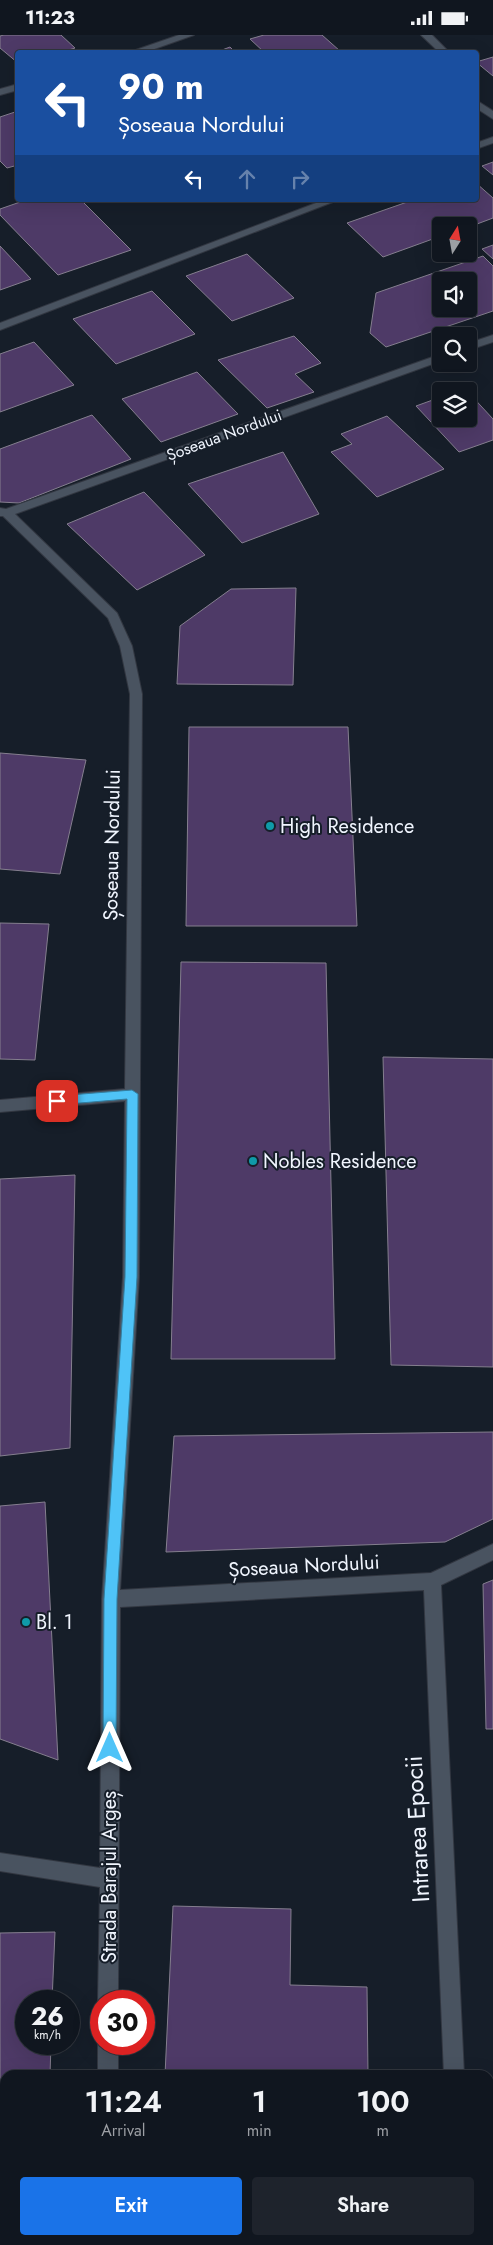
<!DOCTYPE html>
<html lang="en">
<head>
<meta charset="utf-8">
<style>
  body { margin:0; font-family:Jost,sans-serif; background:#1e232c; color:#f1f3f6; height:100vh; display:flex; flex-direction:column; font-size:19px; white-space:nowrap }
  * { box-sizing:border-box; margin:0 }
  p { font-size:16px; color:#9c9fa4 }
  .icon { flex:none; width:28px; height:28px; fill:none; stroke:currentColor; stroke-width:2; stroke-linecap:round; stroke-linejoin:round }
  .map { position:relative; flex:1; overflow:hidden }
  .details { position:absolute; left:0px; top:2035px; width:494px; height:175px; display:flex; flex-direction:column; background:#10161f; border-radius:15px 15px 0 0; box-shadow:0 5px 20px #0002,0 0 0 1px #30353d }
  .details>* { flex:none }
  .top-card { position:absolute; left:15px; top:15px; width:464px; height:152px; border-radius:5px; box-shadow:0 5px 20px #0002,0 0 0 1px #30353d; background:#1a4fa0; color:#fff; overflow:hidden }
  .needle { width:32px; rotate:11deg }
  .buttons { position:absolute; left:432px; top:182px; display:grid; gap:10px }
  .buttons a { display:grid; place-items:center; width:45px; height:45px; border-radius:5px; background:#10161f; box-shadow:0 5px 20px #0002,0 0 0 1px #30353d; font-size:25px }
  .speed { position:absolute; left:15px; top:1955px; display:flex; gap:10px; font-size:25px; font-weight:700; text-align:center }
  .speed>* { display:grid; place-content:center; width:65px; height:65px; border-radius:50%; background:#10161f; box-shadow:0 5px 20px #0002,0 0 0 1px #30353d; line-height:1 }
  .speed small { font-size:12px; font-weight:400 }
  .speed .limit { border:8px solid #d22; background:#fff; color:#111 }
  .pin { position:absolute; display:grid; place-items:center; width:42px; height:42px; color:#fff; margin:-21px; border-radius:10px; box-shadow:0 2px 8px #0006 }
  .me { position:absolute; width:55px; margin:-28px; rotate:0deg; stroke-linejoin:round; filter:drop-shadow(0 0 4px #0008) }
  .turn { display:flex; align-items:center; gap:18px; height:105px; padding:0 20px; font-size:22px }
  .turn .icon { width:65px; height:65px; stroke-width:2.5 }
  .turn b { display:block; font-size:35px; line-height:42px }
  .lanes { display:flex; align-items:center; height:48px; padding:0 20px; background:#0003; justify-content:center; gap:25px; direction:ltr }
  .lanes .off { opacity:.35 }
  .eta { display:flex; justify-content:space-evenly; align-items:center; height:85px; text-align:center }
  .eta b { font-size:30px; font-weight:600; line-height:35px }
  .primary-button { display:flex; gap:10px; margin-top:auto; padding:10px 20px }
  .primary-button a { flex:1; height:58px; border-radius:5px; background:#1a73e8; color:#fff; font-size:20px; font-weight:600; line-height:58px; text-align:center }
  .primary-button a+a { background:#1e232c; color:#f1f3f6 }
  .status { display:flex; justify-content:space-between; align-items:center; height:35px; padding:0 25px; background:#10161f; direction:ltr }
  .status svg { height:14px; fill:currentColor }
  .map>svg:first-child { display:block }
</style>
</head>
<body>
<div class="status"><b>11:23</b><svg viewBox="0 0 49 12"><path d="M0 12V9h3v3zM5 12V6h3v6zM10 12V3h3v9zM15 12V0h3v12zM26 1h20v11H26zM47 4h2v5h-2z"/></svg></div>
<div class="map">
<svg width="493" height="2210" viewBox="0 0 493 2210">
  <rect width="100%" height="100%" fill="#161e29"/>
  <!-- building -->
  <path fill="#4e3a67" stroke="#857f8f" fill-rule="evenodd" d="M4 0H61L75 13 59 18H18V28L0 13V1Z
    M264 0H322L340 16 265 18 250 4Z
    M230 12 236 18H214Z
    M493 22V41L476 27Z
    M18 76V130L7 133 0 126V82Z
    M493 127V140L482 131Z
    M476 148 493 163V183L469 192 441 191V201L383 222 347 188 413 165H476Z
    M26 165H81L131 215 58 240 0 180V174Z
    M493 210V224L482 214Z
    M0 211 31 244 0 255Z
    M247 219 294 263 232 286 186 241Z
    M483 221 493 231V276L386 312 370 298 376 258ZM441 246H469V274H441Z
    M152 256 195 299 116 329 73 284Z
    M294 301 321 328 295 339 314 357 267 373 218 325Z
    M34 307 74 350 0 377V319Z
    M197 337 238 379 161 407 122 364Z
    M469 358 493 384V405L459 417 416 371 441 362V384H469Z
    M92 380 131 424 19 468 0 467V414Z
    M387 381 444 434 377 462 331 417 352 409 341 399Z
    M283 417 319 479 242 508 188 449Z
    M144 457 205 520 137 555 67 489Z
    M296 553 293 650 177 649 180 591 231 554Z
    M189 692H348L357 891H186Z
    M0 718 86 725 60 839 0 834Z
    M0 888 49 889 35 1025 0 1024Z
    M181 927 326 928 335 1324H171Z
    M383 1022 493 1024V1332L391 1330Z
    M75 1140 70 1413 0 1421V1144Z
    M493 1397V1484L445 1507 166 1517 174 1401Z
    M45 1467 58 1725 0 1704V1471Z
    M493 1545V1694H486L483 1549Z
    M173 1871 291 1874 290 1950 367 1952 368 2040H165Z
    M55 1897 52 1966H26V2009H51L50 2040H5V2205H43V2210H0V1898Z
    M167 2205H382V2210H166Z"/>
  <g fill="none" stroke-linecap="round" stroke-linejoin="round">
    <!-- minor casing -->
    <g stroke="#323741" stroke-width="2">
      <path id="minor" d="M179 0H194L143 18H127Z
        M421 0H432L450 18H440Z
        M18 49V55L0 60V54Z
        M476 65 493 76V84L476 73Z
        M493 102V108L476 114V108Z
        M324 165H338L0 295V288Z
        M493 300V307L469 315V308Z
        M441 319V326L15 479 117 578 132 611 142 659 139 1242 120 1555 431 1538 493 1509V1525L441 1550 464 2040H444L424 1555 120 1572 118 1966H101V1973L98 1966 100 1852 0 1836V1818L100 1833 102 1564 123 1242 125 1066 0 1077V1065L125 1054 130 659 120 611 108 583 3 481H0V473L6 474Z
        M101 2002V2009H118V2040H98V2009Z
        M98 2205H118V2210H98Z
        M451 2205H471L472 2210H452Z"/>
    </g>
    <!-- minor -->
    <use href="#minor" fill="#495360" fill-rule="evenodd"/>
  </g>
  <!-- route -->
  <path fill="#4fc3f7" stroke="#337fa1" d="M132 1055 138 1059 137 1242 117 1564 116 1713 114 1718 110 1720 105 1718 103 1713 104 1564 125 1242 127 1064 57 1070 51 1066 57 1061Z"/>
  <!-- markers -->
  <g fill="#0f9aa8" stroke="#161e29" stroke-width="2">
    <circle cx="270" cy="791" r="5"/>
    <circle cx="253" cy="1126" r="5"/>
    <circle cx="26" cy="1587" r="5"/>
  </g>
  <g text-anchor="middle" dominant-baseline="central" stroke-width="4" stroke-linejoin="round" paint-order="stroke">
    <!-- far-street labels -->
    <g font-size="16" fill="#f0f5fe" stroke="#161e29">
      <text transform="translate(224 400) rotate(-20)">Șoseaua Nordului</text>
    </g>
    <!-- poi labels -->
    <g font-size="20" fill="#f0f5fe" stroke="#161e29" text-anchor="start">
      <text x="280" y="791">High Residence</text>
      <text x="263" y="1126">Nobles Residence</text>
      <text x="36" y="1587">Bl. 1</text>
    </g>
    <!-- street labels -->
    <g font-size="20" fill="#f0f5fe" stroke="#161e29">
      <text transform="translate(112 810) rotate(-89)">Șoseaua Nordului</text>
      <text transform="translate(304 1531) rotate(-3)">Șoseaua Nordului</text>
      <text transform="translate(109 1842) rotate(-90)">Strada Barajul Argeș</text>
    </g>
    <!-- near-street labels -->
    <g font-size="24" fill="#f0f5fe" stroke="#161e29">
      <text transform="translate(417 1794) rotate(-93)">Intrarea Epocii</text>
    </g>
  </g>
</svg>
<div class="buttons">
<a><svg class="needle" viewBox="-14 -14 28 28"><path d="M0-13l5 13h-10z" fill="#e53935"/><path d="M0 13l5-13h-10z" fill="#9c9fa4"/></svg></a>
<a><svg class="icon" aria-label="sound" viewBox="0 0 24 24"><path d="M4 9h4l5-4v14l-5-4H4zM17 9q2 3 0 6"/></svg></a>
<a><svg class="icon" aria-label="search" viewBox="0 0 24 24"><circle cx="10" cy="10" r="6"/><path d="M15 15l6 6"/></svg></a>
<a><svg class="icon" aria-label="layers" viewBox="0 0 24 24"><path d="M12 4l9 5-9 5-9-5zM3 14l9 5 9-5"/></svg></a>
</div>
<div class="speed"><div>26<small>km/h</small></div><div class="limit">30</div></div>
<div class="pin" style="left:57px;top:1066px;background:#d93025"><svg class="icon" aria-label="arrive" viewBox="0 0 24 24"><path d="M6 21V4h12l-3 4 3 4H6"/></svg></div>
<svg class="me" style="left:110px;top:1713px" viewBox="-20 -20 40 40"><path d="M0-17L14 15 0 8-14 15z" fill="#4fc3f7" stroke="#fff" stroke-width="4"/></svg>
<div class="top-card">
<div class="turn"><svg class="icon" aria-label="left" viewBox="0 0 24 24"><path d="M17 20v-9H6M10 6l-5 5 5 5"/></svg><div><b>90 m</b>Șoseaua Nordului</div></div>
<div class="lanes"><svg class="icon" aria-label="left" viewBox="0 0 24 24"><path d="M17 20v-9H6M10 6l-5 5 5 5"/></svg><svg class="icon off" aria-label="ahead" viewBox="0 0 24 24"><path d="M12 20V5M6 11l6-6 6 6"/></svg><svg class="icon off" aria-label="right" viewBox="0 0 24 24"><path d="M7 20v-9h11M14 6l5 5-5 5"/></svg></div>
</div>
<section class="details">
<div class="eta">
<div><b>11:24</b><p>Arrival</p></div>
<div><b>1</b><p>min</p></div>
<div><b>100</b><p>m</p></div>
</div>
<div class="primary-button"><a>Exit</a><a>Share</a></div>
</section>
</div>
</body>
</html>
